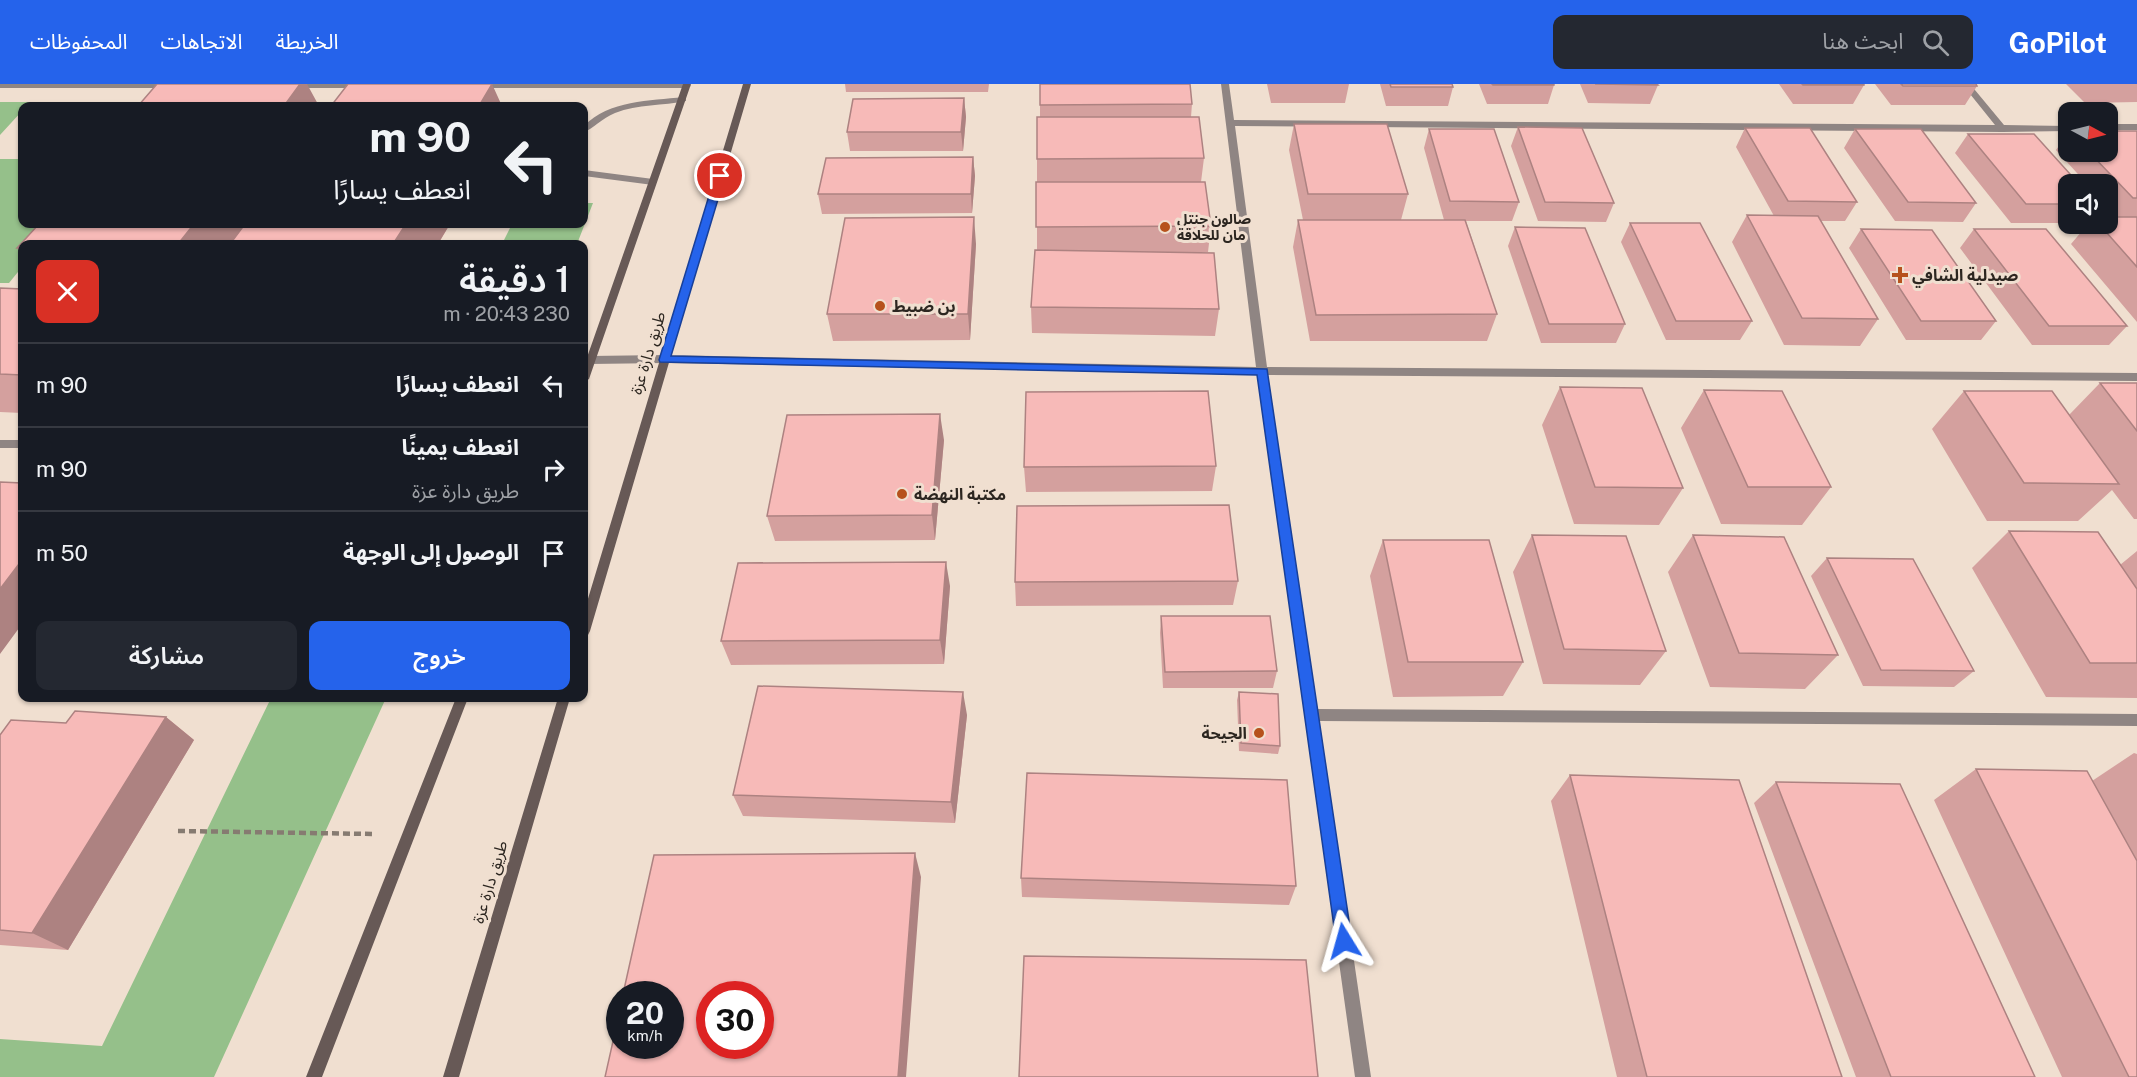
<!DOCTYPE html>
<html lang="ar">
<head>
<meta charset="utf-8">
<style>
  body { margin:0; font-family:"Public Sans","Noto Sans Arabic",sans-serif; background:#242831; color:#f1f3f6; direction:rtl; height:100vh; display:flex; flex-direction:column; font-size:22px; white-space:nowrap }
  * { box-sizing:border-box; margin:0 }
  p { font-size:20px; color:#9ea1a6 }
  .icon { flex:none; width:33px; height:33px; fill:none; stroke:currentColor; stroke-width:2; stroke-linecap:round; stroke-linejoin:round }
  .map { position:relative; flex:1; overflow:hidden; direction:ltr }
  .panel { position:absolute; left:18px; top:156px; width:570px; height:462px; display:flex; flex-direction:column; background:#171b24; border-radius:12px; box-shadow:0 2px 4px #0004; direction:rtl }
  .panel>* { flex:none }
  .top-card { position:absolute; left:18px; top:18px; width:570px; height:126px; border-radius:12px; box-shadow:0 2px 4px #0004; direction:rtl; background:#171b24; color:#f1f3f6; overflow:hidden }
  .needle { width:39px; rotate:97deg }
  .fabs { position:absolute; left:2058px; top:18px; display:grid; gap:12px }
  .fabs a { display:grid; place-items:center; width:60px; height:60px; border-radius:12px; background:#171b24; box-shadow:0 2px 4px #0004; font-size:30px }
  .speed { position:absolute; left:606px; top:897px; display:flex; gap:12px; font-size:30px; font-weight:700; text-align:center }
  .speed>* { display:grid; place-content:center; width:78px; height:78px; border-radius:50%; background:#171b24; box-shadow:0 2px 4px #0004; line-height:1 }
  .speed small { font-size:15px; font-weight:400 }
  .speed .limit { border:9px solid #d22; background:#fff; color:#111 }
  .pin { position:absolute; display:grid; place-items:center; width:51px; height:51px; color:#fff; margin:-26px; border:3px solid #fff; border-radius:50%; box-shadow:0 2px 6px #0007 }
  .me { position:absolute; width:66px; margin:-33px; rotate:352deg; stroke-linejoin:round; filter:drop-shadow(0 0 4px #0008) }
  .turn { display:flex; align-items:center; gap:21px; height:126px; padding:0 18px; font-size:27px }
  .turn .icon { width:78px; height:78px; stroke-width:2.5 }
  .turn b { display:block; font-size:42px; line-height:51px }
  .round { display:grid; place-items:center; flex:none; width:63px; height:63px; border-radius:12px; background:#242831 }
  .overview { display:flex; align-items:center; justify-content:space-between; height:102px; padding:0 18px }
  h1 { font-size:36px; font-weight:600; line-height:45px }
  .action { display:flex; gap:12px; margin-top:auto; padding:12px 18px }
  .action a { flex:1; height:69px; border-radius:12px; background:#2563eb; color:#fff; font-size:24px; font-weight:600; line-height:69px; text-align:center }
  .action a+a { background:#242831; color:#f1f3f6 }
  ul { padding:0; list-style:none }
  li { display:flex; align-items:center; gap:18px; height:84px; padding:0 18px; border-top:2px solid #363941 }
  li div { flex:1 }
  li b { display:block; font-size:22px }
  li em { font-style:normal }
  header { display:flex; align-items:center; gap:36px; box-sizing:border-box; height:84px; padding:0 30px; background:#2563eb; color:#fff }
  header strong { font-size:28px }
  nav { display:flex; gap:33px; margin-inline-start:auto; font-size:21px }
  .search { width:420px; height:54px; background:#242831; display:flex; align-items:center; gap:15px; box-sizing:border-box; padding:0 21px; border-radius:12px; color:#9ea1a6; font-size:22px }
  .map>svg:first-child { display:block }
</style>
</head>
<body>
<header>
<strong>GoPilot</strong>
<div class="search"><svg class="icon" aria-label="search" viewBox="0 0 24 24"><circle cx="10" cy="10" r="6"/><path d="M15 15l6 6"/></svg>ابحث هنا</div>
<nav><a>الخريطة</a><a>الاتجاهات</a><a>المحفوظات</a></nav>
</header>
<div class="map">
<svg width="2137" height="993" viewBox="0 0 2137 993">
  <rect width="100%" height="100%" fill="#f0dfd0"/>
  <!-- green -->
  <path fill="#95c08a" d="M0 18H32L27 22H22V27L0 51Z
    M166 18 162 22H48L51 19Z
    M0 75H22V140H61L22 160V183L9 199H0Z
    M584 119H593L577 160H502L512 140H584Z
    M271 614H386L214 993H0V955L102 962Z"/>
  <g fill="none" stroke-linecap="round" stroke-linejoin="round">
    <!-- path -->
    <path stroke="#867b71" stroke-width="4.5" stroke-dasharray="7 4" stroke-linecap="butt" d="M178 747 374 750"/>
    <!-- service -->
    <path fill="#8f8583" fill-rule="evenodd" d="M683 13H686V17C663 22 638 20 615 29 602 34 593 45 584 48V42C609 16 650 17 683 13Z
      M584 86 653 95 657 98 653 101 584 92Z"/>
    <!-- minor -->
    <path fill="#8f8583" fill-rule="evenodd" d="M0 0H172L174 2 170 4H0Z
      M289 0H364L366 2 362 4H292L288 2Z
      M475 0H689L691 2 687 4H478L474 2Z
      M1221 0H1229L1234 36 1995 41 1962 0H1970L2004 41 2068 42V47L2003 48 1235 42 1267 283 2137 289V297L1268 291 1317 625 2137 630V642L1319 637 1371 993H1355L1257 290 665 279 590 280 585 276 590 272 665 271 1256 283Z
      M2108 40H2137V46H2108Z
      M0 356H22V364H0Z"/>
    <!-- secondary -->
    <path fill="#675956" fill-rule="evenodd" d="M683 0H691L589 295 584 298V282Z
      M743 0H751L590 547 588 551 584 552V528Z
      M456 614H468L322 993H306Z
      M558 614H570L459 993H443Z"/>
  </g>
  <!-- wall -->
  <path fill="#d4a09e" d="M845 0H989L988 8H846Z
    M1040 0 1192 20 1191 33 1204 74 1201 98 1211 142 1208 168H1180L1219 225 1215 252 1032 249 1031 223 1037 166V75L1040 33Z
    M1267 0H1349L1345 19H1271Z
    M1380 0H1452L1453 3 1448 22H1386Z
    M1479 0H1554V1L1548 20H1487Z
    M1580 0H1657L1658 1 1650 20 1588 19Z
    M1779 0H1864V1L1853 20H1793Z
    M1875 0H1976L1977 2 1965 21H1891Z
    M2066 0H2137V18L2085 19Z
    M964 14 966 33 963 67H850L847 48Z
    M1294 40 1408 110 1401 136H1444L1424 64 1429 45 1519 118 1512 137H1466L1497 230 1487 257H1310L1293 163 1298 136H1303L1289 66Z
    M1518 43 1614 119 1606 138 1538 137 1511 62Z
    M1745 44 1857 118 1845 137H1820L1878 235 1860 262 1784 261 1732 158 1747 131 1774 132 1736 63Z
    M1855 45 1976 119 1963 138 1895 137 1844 64Z
    M2137 47V238L2071 160 2088 140H2108L2116 133 2108 124V100H2087L2056 66 2068 49V68H2108Z
    M1968 50 2068 100V139H2011L1955 69Z
    M973 73 975 92 972 129 822 130 818 110Z
    M1630 139 1752 237 1740 256H1666L1621 158Z
    M39 140H450L438 160H22V171L17 164Z
    M1515 143 1625 240 1616 259H1541L1508 162Z
    M1861 145 1996 237 1981 256H1906L1849 164Z
    M1974 145 2127 242 2109 261H2032L1960 164Z
    M976 160 970 256 833 257 827 230Z
    M0 204 22 205V329L0 328Z
    M2100 299H2137V435H2134L2112 406 2078 437H1987L1932 345 1964 307 2069 331Z
    M1560 303 1683 404 1659 441 1574 440 1542 341Z
    M1704 306 1831 403 1802 441 1721 440 1681 344Z
    M944 356 935 456 775 457 767 432Z
    M1216 382 1212 407 1026 408 1024 383Z
    M2009 447 2120 481 2137 467V614L2046 613 1972 484Z
    M1532 451 1666 567 1640 601 1543 600 1513 488Z
    M1693 451 1838 571 1805 605 1710 603 1668 488Z
    M1383 456 1523 578 1503 612 1393 613 1370 492Z
    M1827 474 1974 587 1954 603 1863 602 1811 492Z
    M1238 497 1233 521 1016 522 1015 498Z
    M950 502 944 580 731 581 721 557Z
    M1161 532 1277 587 1273 604H1163L1160 549Z
    M1239 608 1280 662 1278 670 1239 667 1237 616Z
    M967 631 955 739 743 732 733 711Z
    M166 633 194 656 68 866 0 861V651L66 639Z
    M2134 669 2137 670V993H2062L1934 716 1976 685 2092 697Z
    M1570 691 1842 993H1617L1551 717Z
    M1776 698 2035 993H1856L1754 719Z
    M1021 794 1296 802 1289 821 1022 813Z"/>
  <!-- shaded-wall -->
  <path fill="#ad8281" d="M300 0H307L319 22H284Z
    M492 0 502 22H479Z
    M964 14 966 33 963 67 961 48Z
    M973 73 975 92 972 129 971 110Z
    M974 133 976 160 970 256 968 230Z
    M194 140H250L230 160H231H178Z
    M406 140H450L438 160H393Z
    M940 330 944 356 935 456 932 431Z
    M22 476V540L0 570V505Z
    M946 478 950 502 944 580 940 556Z
    M963 608 967 631 955 739 951 718Z
    M166 633 194 656 68 866 32 849Z
    M915 769 921 793 906 993H898Z"/>
  <!-- building -->
  <path fill="#f7bab8" stroke="#ad8281" stroke-width="1.5" fill-rule="evenodd" d="M157 0H300L284 22H138Z
    M348 0H492L479 22H331Z
    M1040 0H1190L1192 20 1040 21Z
    M1390 0H1452L1453 3H1391Z
    M1492 0H1554V1H1493Z
    M1595 0H1657L1658 1 1596 0Z
    M1802 0H1864V1H1803Z
    M1901 0H1976L1977 2H1903Z
    M964 14 961 48H847L853 15Z
    M1037 33H1199L1204 74 1037 75Z
    M1294 40H1387L1408 110H1308Z
    M1518 43 1582 44 1614 119 1545 118Z
    M1745 44H1810L1857 118 1788 117Z
    M1429 45H1494L1519 118 1450 117Z
    M1855 45H1921L1976 119 1908 118Z
    M2108 47H2137V114H2133L2089 68H2108Z
    M1968 50H2034L2079 100H2068V120H2026Z
    M973 73 971 110H818L826 74Z
    M1036 98H1205L1211 142 1036 143Z
    M1747 131 1818 132 1878 235 1802 234Z
    M974 133 968 230H827L845 134Z
    M2108 133H2137V183L2099 140H2108Z
    M1298 136H1465L1497 230 1316 231Z
    M1630 139H1700L1752 237H1676Z
    M39 140H194L178 160H22V164H17Z
    M245 140H406L393 160H230Z
    M1515 143 1585 144 1625 240H1549Z
    M1861 145 1932 146 1996 237H1921Z
    M1974 145H2046L2127 242H2049Z
    M1035 166 1214 169 1219 225 1031 223Z
    M0 204 22 205V291L0 290Z
    M2100 299H2137V347Z
    M1560 303 1642 304 1683 404 1595 403Z
    M1704 306 1782 307 1831 403H1748Z
    M1208 307 1216 382 1024 383 1026 308Z
    M1964 307H2052L2119 400 2024 399Z
    M940 330 932 431 767 432 787 331Z
    M0 398 22 399V476L0 505Z
    M1229 421 1238 497 1015 498 1017 422Z
    M2009 447 2098 448 2137 505V579H2090Z
    M1532 451 1626 452 1666 567 1564 565Z
    M1693 451 1784 453 1838 571 1739 569Z
    M1383 456H1489L1523 578H1408Z
    M1827 474 1913 475 1974 587 1881 586Z
    M946 478 940 556 721 557 738 479Z
    M1161 532H1270L1277 587 1165 588Z
    M758 602 963 608 951 718 733 711Z
    M1239 608 1278 610 1280 662 1241 659Z
    M75 627 166 633 32 849 0 846V651L11 636 66 639Z
    M1976 685 2087 687 2137 777V993H2129Z
    M1027 689 1287 696 1296 802 1021 794Z
    M1570 691 1739 696 1842 993H1647Z
    M1776 698 1900 700 2035 993H1891Z
    M915 769 898 993H605L620 926V962H670V910H623L654 771ZM710 910H760V962H710Z
    M1024 872 1306 876 1318 993H1019Z"/>
  <!-- route -->
  <path fill="#2563eb" stroke="#184099" stroke-width="1.5" d="M720 89 725 92 671 272 1267 285 1352 857 1350 863 1344 865 1338 863 1336 857 1257 291 660 278 659 276 715 92Z"/>
  <!-- markers -->
  <g fill="#b6521c" stroke="#f0dfd0" stroke-width="2">
    <circle cx="1165" cy="143" r="6"/>
    <path d="M1897 182h6v6h6v6h-6v6h-6v-6h-6v-6h6z"/>
    <circle cx="880" cy="222" r="6"/>
    <circle cx="902" cy="410" r="6"/>
    <circle cx="1259" cy="649" r="6"/>
  </g>
  <g text-anchor="middle" dominant-baseline="central" stroke-width="6" stroke-linejoin="round" paint-order="stroke">
    <!-- far-poi labels -->
    <g font-size="14" font-weight="bold" fill="#2c2620" stroke="#f0dfd0" text-anchor="start">
      <text x="1177" y="135">صالون جنتل<tspan x="1177" dy="16">مان للحلاقة</tspan></text>
    </g>
    <!-- poi labels -->
    <g font-size="16" font-weight="bold" fill="#2c2620" stroke="#f0dfd0" text-anchor="start">
      <text x="1912" y="191">صيدلية الشافي</text>
      <text x="892" y="222">بن ضبيط</text>
      <text x="914" y="410">مكتبة النهضة</text>
      <text x="1247" y="649" text-anchor="end">الجيحة</text>
    </g>
    <!-- street labels -->
    <g font-size="16" fill="#2c2620" stroke="#f0dfd0">
      <text transform="translate(648 269) rotate(-73)">طريق دارة عزة</text>
      <text transform="translate(490 798) rotate(-73)">طريق دارة عزة</text>
    </g>
  </g>
</svg>
<div class="fabs">
<a><svg class="needle" viewBox="-14 -14 28 28"><path d="M0-13l5 13h-10z" fill="#e53935"/><path d="M0 13l5-13h-10z" fill="#9ea1a6"/></svg></a>
<a><svg class="icon" aria-label="sound" viewBox="0 0 24 24"><path d="M4 9h4l5-4v14l-5-4H4zM17 9q2 3 0 6"/></svg></a>
</div>
<div class="speed"><div>20<small>km/h</small></div><div class="limit">30</div></div>
<div class="pin" style="left:720px;top:92px;background:#d93025"><svg class="icon" aria-label="arrive" viewBox="0 0 24 24"><path d="M6 21V4h12l-3 4 3 4H6"/></svg></div>
<svg class="me" style="left:1344px;top:857px" viewBox="-20 -20 40 40"><path d="M0-17L14 15 0 8-14 15z" fill="#2563eb" stroke="#fff" stroke-width="4"/></svg>
<div class="top-card">
<div class="turn"><svg class="icon" aria-label="left" viewBox="0 0 24 24"><path d="M17 20v-9H6M10 6l-5 5 5 5"/></svg><div><b>90 m</b>انعطف يسارًا</div></div>
</div>
<section class="panel">
<div class="overview"><div><h1>1 دقيقة</h1><p>230 m · 20:43</p></div><a class="round" style="background:#d93025;color:#fff"><svg class="icon" aria-label="close" viewBox="0 0 24 24"><path d="M6 6l12 12M18 6L6 18"/></svg></a></div>
<ul>
<li><svg class="icon" aria-label="left" viewBox="0 0 24 24"><path d="M17 20v-9H6M10 6l-5 5 5 5"/></svg><div><b>انعطف يسارًا</b></div><em>90 m</em></li>
<li><svg class="icon" aria-label="right" viewBox="0 0 24 24"><path d="M7 20v-9h11M14 6l5 5-5 5"/></svg><div><b>انعطف يمينًا</b><p>طريق دارة عزة</p></div><em>90 m</em></li>
<li><svg class="icon" aria-label="arrive" viewBox="0 0 24 24"><path d="M6 21V4h12l-3 4 3 4H6"/></svg><div><b>الوصول إلى الوجهة</b></div><em>50 m</em></li>
</ul>
<div class="action"><a>خروج</a><a>مشاركة</a></div>
</section>
</div>
</body>
</html>
